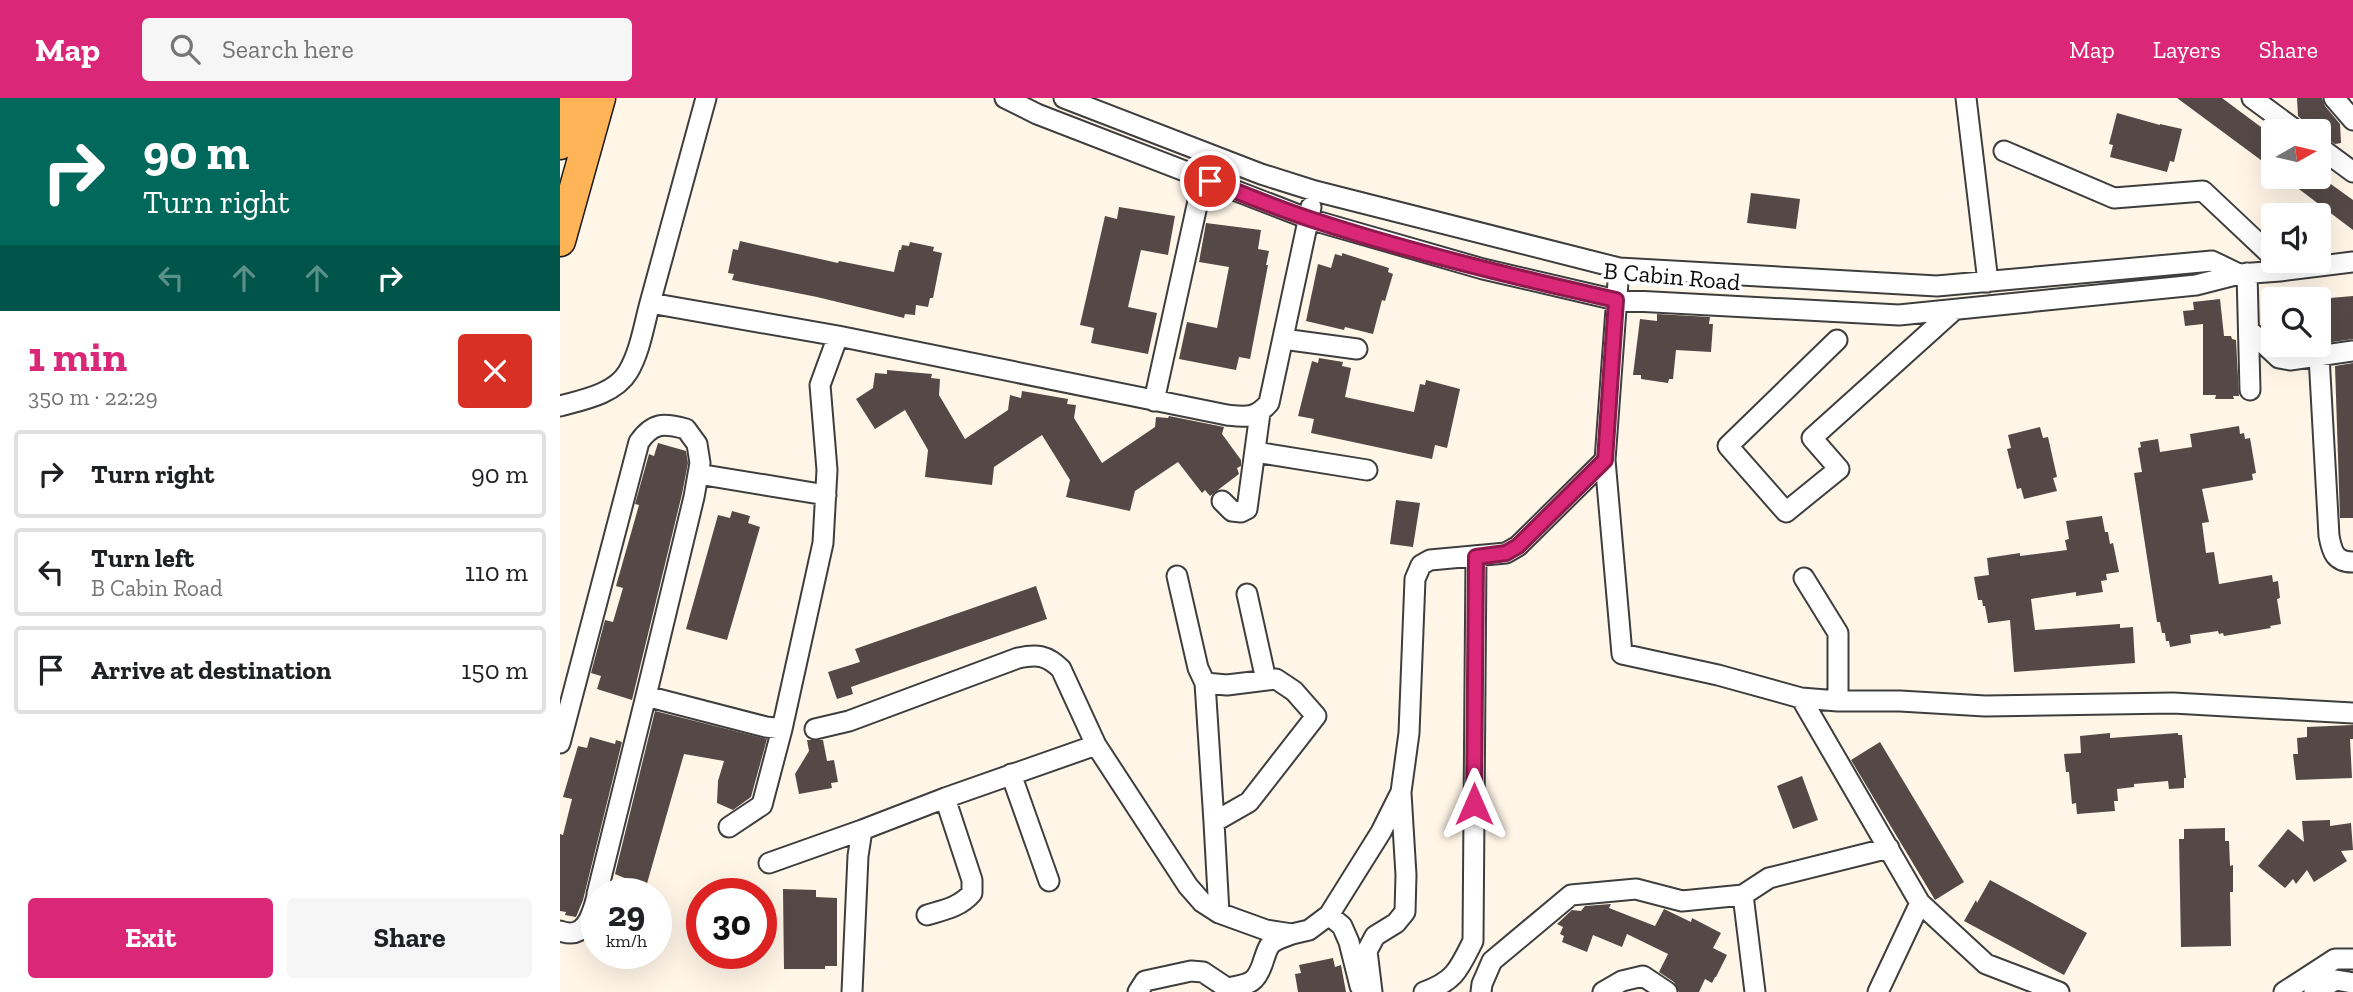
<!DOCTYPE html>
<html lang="en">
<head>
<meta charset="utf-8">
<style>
  body { margin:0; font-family:"Zilla Slab",serif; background:#f6f6f6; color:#202124; height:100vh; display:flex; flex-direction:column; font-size:26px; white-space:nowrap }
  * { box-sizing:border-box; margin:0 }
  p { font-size:23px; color:#757577 }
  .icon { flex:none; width:38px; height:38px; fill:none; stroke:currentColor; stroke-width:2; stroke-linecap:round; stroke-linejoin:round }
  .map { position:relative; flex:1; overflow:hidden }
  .side { display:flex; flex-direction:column; background:#fff; width:560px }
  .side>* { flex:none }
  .top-card { background:#00695c; color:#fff; overflow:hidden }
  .needle { width:46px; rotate:82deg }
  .fabs { position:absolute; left:1701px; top:21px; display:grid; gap:14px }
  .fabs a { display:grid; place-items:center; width:70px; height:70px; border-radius:7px; background:#fff; box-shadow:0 7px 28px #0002; font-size:35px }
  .speed { position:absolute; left:21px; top:780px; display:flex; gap:14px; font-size:35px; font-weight:700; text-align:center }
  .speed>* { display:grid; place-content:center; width:91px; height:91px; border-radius:50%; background:#fff; box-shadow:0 7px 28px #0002; line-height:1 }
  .speed small { font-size:18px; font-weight:400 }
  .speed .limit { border:10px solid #d22; background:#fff; color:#111 }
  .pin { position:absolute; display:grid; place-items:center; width:60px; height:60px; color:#fff; margin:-30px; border:4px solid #fff; border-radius:50%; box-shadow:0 2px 7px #0007 }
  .me { position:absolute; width:77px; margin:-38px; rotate:0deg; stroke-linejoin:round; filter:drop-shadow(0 0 5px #0008) }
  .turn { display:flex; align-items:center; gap:24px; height:147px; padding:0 28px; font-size:32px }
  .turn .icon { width:91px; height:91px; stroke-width:2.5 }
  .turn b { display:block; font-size:49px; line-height:60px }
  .lanes { display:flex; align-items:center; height:66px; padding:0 28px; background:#0003; justify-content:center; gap:35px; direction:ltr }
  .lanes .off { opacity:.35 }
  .round { display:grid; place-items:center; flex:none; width:74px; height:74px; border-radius:7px; background:#f6f6f6 }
  .head { display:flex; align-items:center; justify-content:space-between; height:119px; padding:0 28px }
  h1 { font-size:42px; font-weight:800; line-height:52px; color:#db2777 }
  .primary-button { display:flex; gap:14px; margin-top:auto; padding:14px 28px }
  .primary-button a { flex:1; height:80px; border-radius:7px; background:#db2777; color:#fff; font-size:28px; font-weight:800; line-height:80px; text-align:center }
  .primary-button a+a { background:#f6f6f6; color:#202124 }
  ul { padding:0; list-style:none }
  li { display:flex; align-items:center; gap:21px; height:88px; margin:0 14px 10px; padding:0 14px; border:4px solid #e0e0e0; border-radius:7px }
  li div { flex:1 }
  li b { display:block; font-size:26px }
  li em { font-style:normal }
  header { display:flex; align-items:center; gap:42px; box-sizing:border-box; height:98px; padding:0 35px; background:#db2777; color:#fff }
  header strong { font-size:33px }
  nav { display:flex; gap:38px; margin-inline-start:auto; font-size:24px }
  .search { width:490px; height:63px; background:#f6f6f6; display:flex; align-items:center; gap:18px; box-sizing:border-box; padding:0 24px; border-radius:7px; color:#757577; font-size:26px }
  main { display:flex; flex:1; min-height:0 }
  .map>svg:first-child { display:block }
</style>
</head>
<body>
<header>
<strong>Map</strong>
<div class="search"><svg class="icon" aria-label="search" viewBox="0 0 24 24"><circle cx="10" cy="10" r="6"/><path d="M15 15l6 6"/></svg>Search here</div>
<nav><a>Map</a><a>Layers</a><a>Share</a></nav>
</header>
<main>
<section class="side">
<div class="top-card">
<div class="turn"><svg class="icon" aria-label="right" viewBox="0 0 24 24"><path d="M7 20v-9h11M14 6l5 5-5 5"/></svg><div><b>90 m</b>Turn right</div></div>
<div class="lanes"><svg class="icon off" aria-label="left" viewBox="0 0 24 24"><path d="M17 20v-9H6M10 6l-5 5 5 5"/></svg><svg class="icon off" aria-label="ahead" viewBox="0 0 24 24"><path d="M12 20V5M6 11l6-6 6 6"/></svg><svg class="icon off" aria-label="ahead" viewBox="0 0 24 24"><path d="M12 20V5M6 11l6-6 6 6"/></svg><svg class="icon" aria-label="right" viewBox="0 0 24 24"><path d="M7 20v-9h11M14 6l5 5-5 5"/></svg></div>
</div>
<div class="head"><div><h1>1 min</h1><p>350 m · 22:29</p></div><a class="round" style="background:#d93025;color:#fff"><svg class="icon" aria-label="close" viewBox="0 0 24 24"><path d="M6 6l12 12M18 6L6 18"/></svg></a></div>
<ul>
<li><svg class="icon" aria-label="right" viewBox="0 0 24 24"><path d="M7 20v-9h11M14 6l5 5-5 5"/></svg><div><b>Turn right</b></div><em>90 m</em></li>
<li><svg class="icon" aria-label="left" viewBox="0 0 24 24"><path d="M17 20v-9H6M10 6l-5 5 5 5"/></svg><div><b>Turn left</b><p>B Cabin Road</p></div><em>110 m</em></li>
<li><svg class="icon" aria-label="arrive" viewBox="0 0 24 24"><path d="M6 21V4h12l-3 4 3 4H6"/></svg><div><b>Arrive at destination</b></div><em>150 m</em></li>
</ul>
<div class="primary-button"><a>Exit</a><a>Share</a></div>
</section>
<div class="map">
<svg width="1793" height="894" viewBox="0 0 1793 894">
  <rect width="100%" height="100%" fill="#fff6e8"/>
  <!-- building -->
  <path fill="#544946" d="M1617 0H1662L1713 38V71Z
    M1737 0H1762L1765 8 1780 26 1781 45 1775 46 1761 37V33H1751V30L1738 18Z
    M1557 15 1600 27V26L1622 31 1614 64 1610 63 1607 74 1550 59 1553 47 1549 46Z
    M1723 79H1761L1793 102V132Z
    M1191 95 1240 101 1236 131 1187 125Z
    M559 109 615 118 608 157 581 152 568 209 597 215 588 256 531 245 534 230 520 227 545 118 557 121Z
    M646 125 701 132 698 151 709 153 706 167H708L690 261 679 259 676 272 619 261 627 224 657 230 669 169 639 164Z
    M180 143 278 165 279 163 334 174 339 152H341L342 147 349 148 350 144 374 149 373 153 382 155 373 200H370L368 209 356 207 355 217 345 216 344 220 257 199 172 182 174 176 168 175 173 151 178 152Z
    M782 155 829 170 828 174 833 176 825 203 822 202 813 236 785 229 784 232 746 223 758 166 771 170 775 156 782 158Z
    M1793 198V241L1759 246V201Z
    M1660 201 1664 238H1671L1672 241 1676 242 1679 298H1673L1674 301H1655L1656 297H1643V226L1625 228 1623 213 1634 212 1633 204Z
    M1097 216 1150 219 1149 226H1153L1151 254 1116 252 1113 281H1109L1108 285 1081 281V277H1073L1080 221 1097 223Z
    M759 260 783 264 782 268 791 270 785 299 854 314 860 286 865 287 866 282 900 291 887 350 875 347 872 361 751 335 754 321 738 318 752 263 758 265Z
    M1793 265V420H1780L1775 268Z
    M327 272 372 276 371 280 380 281 379 297 405 341 448 312 450 297 461 300 462 293 508 301 507 306 516 307 514 320 542 365 595 329 596 319 608 320 609 318 664 329 662 336 681 362V368L677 370 679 376 650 398 645 392 642 395 618 364 575 393 570 413 506 399 510 382 482 337 434 369 432 387 365 379 368 352 345 312 315 331 296 301 313 290 315 275 327 276Z
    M1679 328 1680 336 1684 335 1685 341 1690 340 1696 375 1692 376 1693 382 1642 391 1649 424 1642 425 1646 455 1654 454 1659 486 1712 477 1713 484 1718 483 1720 500 1717 501 1721 526 1710 528 1711 530 1664 538 1663 535 1659 536 1658 533 1630 537 1631 545 1610 549 1609 543H1606L1605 535H1602L1600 524H1597L1574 375 1582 374 1578 350 1581 349 1580 344 1598 341 1600 354 1632 349 1630 336Z
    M1480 329 1483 340 1488 339 1497 379 1493 380 1497 393 1464 401 1461 390 1457 391 1447 351 1451 350 1448 337Z
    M98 345 126 353 128 365 122 396 72 602 37 591 41 578 31 575 45 522 53 524 63 490 56 488 79 407 75 406 89 356 94 358Z
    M836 402 860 405 853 449 830 446Z
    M172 413 190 418 188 425 200 429 167 542 126 531 158 417 170 420Z
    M1542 418 1545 434H1548L1550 446 1553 445 1559 474 1546 476 1547 482 1541 483 1543 494 1516 498V494L1471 501 1475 532 1560 526V530L1573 529 1575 565 1454 574 1450 522 1428 525 1425 508H1423L1422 502H1418L1414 479 1429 477 1427 460 1460 455V458L1507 452 1505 442 1509 441 1506 423Z
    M476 488 487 521 291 589 293 596 277 601 268 574 300 564 295 551Z
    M95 613 207 641 191 699 173 712 157 705 158 683 164 663 124 656 86 789 55 776Z
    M1793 627V641H1790L1792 680 1736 682 1733 656H1738L1737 640 1747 639V629Z
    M1550 635V640L1618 635V637H1622L1626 680H1624V690L1609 691 1608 683 1574 686V689L1557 691 1558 703H1554L1555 713 1517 716 1516 705 1512 706 1509 674H1506L1504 656 1521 655 1520 638Z
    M30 639 55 646 56 642 62 644 23 802 16 819 5 817 6 814 0 813V736L3 737 12 701 3 699 18 648 27 650Z
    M247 642H263L267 663 274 662 278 684 271 685 272 690 239 696 235 676 249 653Z
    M1320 644 1404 784 1375 802 1291 662Z
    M1242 678 1258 722 1233 731 1217 688Z
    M1770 722V728L1791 725 1793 752 1781 753 1787 763 1754 784 1747 772 1736 786 1733 781 1725 790 1698 768 1728 731 1744 744 1742 723Z
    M1665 730V743H1669L1670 768 1673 767V794H1670L1671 848 1621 849 1619 741H1624V731Z
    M1430 782 1527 835 1504 877 1404 823 1416 802 1417 805Z
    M223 791 256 792V799L277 800V868H265V871H224Z
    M1051 806 1049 810 1095 828 1104 811 1131 824 1132 820 1161 835 1153 850 1167 857 1156 879H1155L1152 885 1145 881 1139 894H1119L1114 884 1099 874 1108 856 1067 836 1062 849 1033 837 1027 854 1002 844 1004 838 1000 836 1003 829 997 826 1012 812 1021 813 1025 808Z
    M773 860 775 869 781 867 786 894H738L735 876 741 875 739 867Z"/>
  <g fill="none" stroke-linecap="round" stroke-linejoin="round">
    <!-- minor casing -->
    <g stroke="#3e3e3e" stroke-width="23">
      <path id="minor" d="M445 0 477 16 749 121 923 171 1056 202 1339 217 1636 187 1679 176 1720 173
        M504 0 701 76 755 93 1059 170 1377 188 1652 163 1679 176
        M1406 0 1428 184
        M1692 0 1737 33
        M1774 0 1793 22
        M1759 49 1793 74
        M1444 53 1554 100 1643 93 1713 159
        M1717 163 1720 173 1793 164
        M1059 170 1045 362 1062 556 1158 577 1241 600 1278 603H1340L1425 608 1613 605 1793 615
        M1687 175 1690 292
        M90 205 146 0
        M1689 232 1719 260 1730 262 1793 253
        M723 241 797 251
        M1277 242 1168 348 1226 414 1279 371 1252 340 1392 214
        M1759 258 1769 438C1772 454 1775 464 1793 464
        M594 303 638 103
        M0 308C22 302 55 296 68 274 80 254 84 227 90 205L278 238 667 317C686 319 695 321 709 305L751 109
        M695 354 807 372
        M138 376 266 397
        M662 403 672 413 681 414 687 411 700 315
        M617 478 638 570 645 585 667 587 716 581 734 593 756 618 689 704 654 724 659 815
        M1244 480 1278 535V603
        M687 496 706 582
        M645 585 654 724
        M1241 600 1360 805 1426 866 1499 894
        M255 631 289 623 458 560C477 556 487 557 501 571L536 647 628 788 642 804 659 815 706 832 732 836 749 832 769 817 821 734 841 694 849 635 855 481 861 467 870 462 946 455 958 448 1045 362
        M0 645 79 344C93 324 104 325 126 331L137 346 140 365 134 399 86 598 206 629 222 631
        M451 676 489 783
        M169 729 202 707 222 631 263 445 267 372 260 287 278 238
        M209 765 302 732
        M37 796 86 598
        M1183 797 1195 894
        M367 817C384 812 400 809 412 795V782L385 700
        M769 817 782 828 789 844 800 888
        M0 833C25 842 32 818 37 798
        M292 894 298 758 302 732 385 700 536 647
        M578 894 585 883 631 873 643 874 667 890C691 886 697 885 704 861 706 856 707 850 711 846 716 841 725 839 732 836
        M812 894 807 853 815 838 836 825 845 814 846 777 841 695
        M864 894C895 883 899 871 913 843L916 459
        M921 894 922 886 932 863 1011 797 1076 791 1122 803 1183 797 1209 780 1329 750
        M1043 894 1062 883 1083 878 1107 894
        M1318 894 1360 805
        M1724 894 1775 861H1793
        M1754 894 1776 882 1793 885"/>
    </g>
    <!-- primary casing -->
    <g stroke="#1c1c1c" stroke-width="33">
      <path id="primary" d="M0 46 13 0
        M0 143 40 0"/>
    </g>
    <!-- minor -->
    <use href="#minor" stroke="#fff" stroke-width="19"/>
    <!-- primary -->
    <use href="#primary" stroke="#ffb458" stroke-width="30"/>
  </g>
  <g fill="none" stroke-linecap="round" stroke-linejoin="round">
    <!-- route casing -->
    <g stroke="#8e194d" stroke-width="18">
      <path id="route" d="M650 83C683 96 716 110 750 121 850 154 953 179 1056 202L1045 362 958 448 946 455 916 459 914 706"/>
    </g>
    <!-- route -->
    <use href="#route" stroke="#db2777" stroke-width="12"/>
  </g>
  <g text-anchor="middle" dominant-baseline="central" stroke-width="7" stroke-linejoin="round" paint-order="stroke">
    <!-- street labels -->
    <g font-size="24" fill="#0b0b0b" stroke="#fff">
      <text transform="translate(1112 178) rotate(5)">B Cabin Road</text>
    </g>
  </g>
</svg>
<div class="fabs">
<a><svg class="needle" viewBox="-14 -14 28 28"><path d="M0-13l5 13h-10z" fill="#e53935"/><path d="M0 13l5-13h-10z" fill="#757577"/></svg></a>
<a><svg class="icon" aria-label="sound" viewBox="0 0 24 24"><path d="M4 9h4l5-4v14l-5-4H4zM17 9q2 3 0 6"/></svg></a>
<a><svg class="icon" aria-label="search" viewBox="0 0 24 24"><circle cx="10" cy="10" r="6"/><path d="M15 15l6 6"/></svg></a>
</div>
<div class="speed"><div>29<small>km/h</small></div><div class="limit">30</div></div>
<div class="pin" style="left:650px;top:83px;background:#d93025"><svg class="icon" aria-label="arrive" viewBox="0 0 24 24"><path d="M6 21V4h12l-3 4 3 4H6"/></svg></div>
<svg class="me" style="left:914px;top:706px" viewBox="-20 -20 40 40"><path d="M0-17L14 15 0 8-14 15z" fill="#db2777" stroke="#fff" stroke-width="4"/></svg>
</div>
</main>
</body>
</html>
